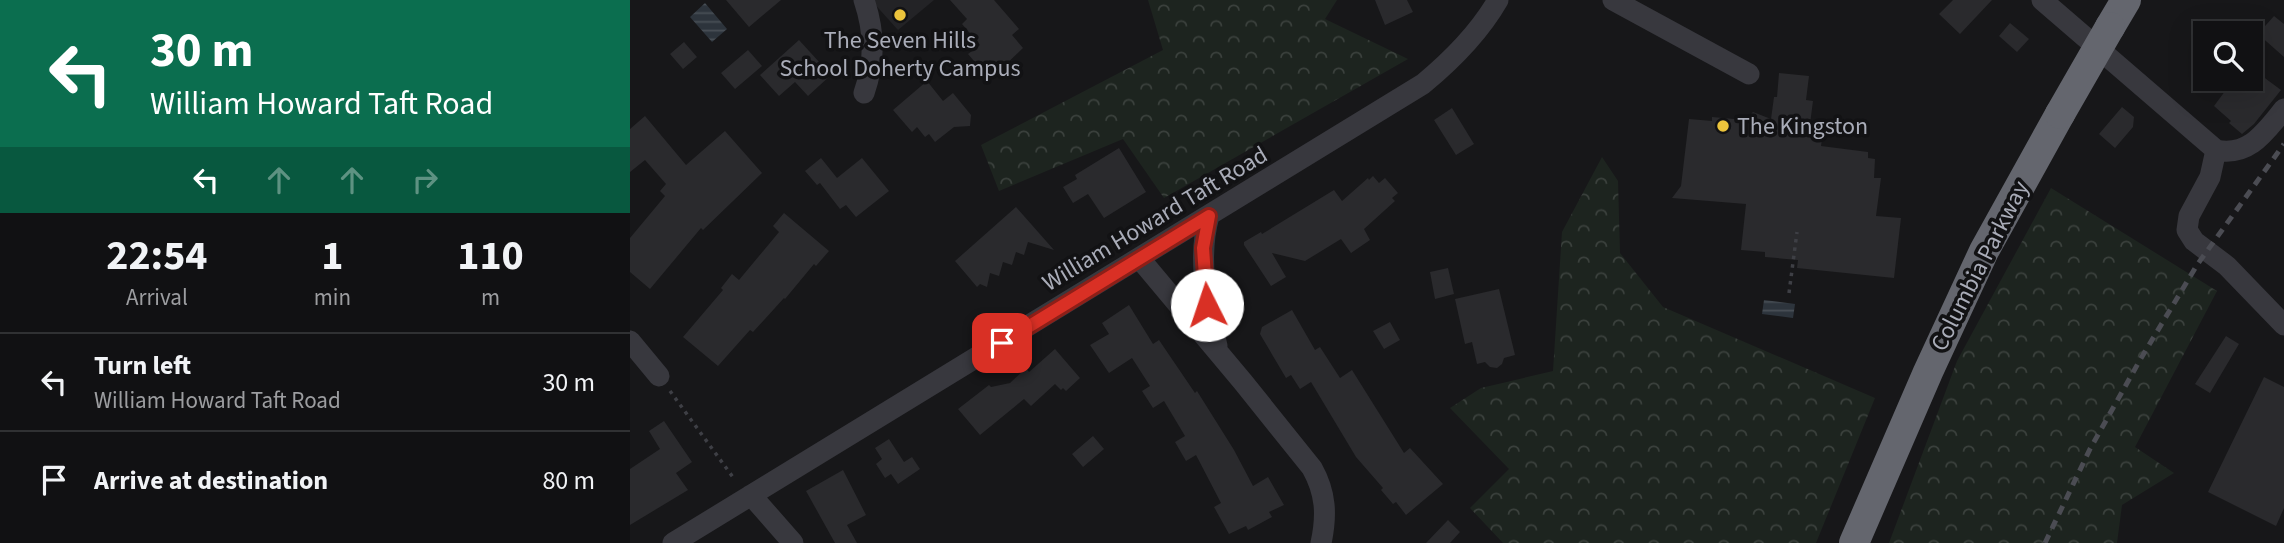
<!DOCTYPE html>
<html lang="en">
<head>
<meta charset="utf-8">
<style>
  body { margin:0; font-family:"Source Sans 3",sans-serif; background:#1a1a1c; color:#f1f3f6; height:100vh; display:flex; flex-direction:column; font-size:26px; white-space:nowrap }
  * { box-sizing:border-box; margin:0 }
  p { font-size:23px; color:#9c9da0 }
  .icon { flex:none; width:38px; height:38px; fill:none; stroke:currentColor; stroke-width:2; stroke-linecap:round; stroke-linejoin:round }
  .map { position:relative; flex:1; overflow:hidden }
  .sheet { display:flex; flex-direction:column; background:#111113; width:630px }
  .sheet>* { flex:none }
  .top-card { background:#0b6e4f; color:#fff; overflow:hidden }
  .fabs { position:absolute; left:1563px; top:21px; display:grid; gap:14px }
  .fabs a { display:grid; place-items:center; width:70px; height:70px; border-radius:0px; background:#111113; box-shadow:0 7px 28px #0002,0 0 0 2px #303133; font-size:35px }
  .pin { position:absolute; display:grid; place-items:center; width:60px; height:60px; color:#fff; margin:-30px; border-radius:14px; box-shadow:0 4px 10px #0006 }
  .me { position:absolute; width:77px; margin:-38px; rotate:356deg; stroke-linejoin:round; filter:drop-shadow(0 0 5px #0008) }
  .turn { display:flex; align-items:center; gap:24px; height:147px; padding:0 35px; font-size:32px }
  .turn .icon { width:91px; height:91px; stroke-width:2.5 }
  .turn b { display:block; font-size:49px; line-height:60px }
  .lanes { display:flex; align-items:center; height:66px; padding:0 35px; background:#0003; justify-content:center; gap:35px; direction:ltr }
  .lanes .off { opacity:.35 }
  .eta { display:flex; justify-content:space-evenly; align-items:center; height:119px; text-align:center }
  .eta b { font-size:42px; font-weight:700; line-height:49px }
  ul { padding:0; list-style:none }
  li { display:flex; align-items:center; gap:21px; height:98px; padding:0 35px; border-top:2px solid #303133 }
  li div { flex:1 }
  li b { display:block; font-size:26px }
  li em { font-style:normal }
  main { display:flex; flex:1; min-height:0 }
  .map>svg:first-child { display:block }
</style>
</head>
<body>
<main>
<section class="sheet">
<div class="top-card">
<div class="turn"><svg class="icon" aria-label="left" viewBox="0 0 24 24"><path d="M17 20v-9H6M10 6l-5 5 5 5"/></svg><div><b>30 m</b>William Howard Taft Road</div></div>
<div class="lanes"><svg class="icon" aria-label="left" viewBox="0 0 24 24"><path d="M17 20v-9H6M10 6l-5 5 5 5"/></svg><svg class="icon off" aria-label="ahead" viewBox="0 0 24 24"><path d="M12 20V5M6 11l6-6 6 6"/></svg><svg class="icon off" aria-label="ahead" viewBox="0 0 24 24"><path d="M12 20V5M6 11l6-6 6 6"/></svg><svg class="icon off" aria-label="right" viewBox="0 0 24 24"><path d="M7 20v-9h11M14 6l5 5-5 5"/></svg></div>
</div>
<div class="eta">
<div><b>22:54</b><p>Arrival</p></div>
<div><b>1</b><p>min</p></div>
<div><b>110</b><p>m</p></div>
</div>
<ul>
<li><svg class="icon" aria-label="left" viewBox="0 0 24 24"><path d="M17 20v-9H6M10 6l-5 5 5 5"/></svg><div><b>Turn left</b><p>William Howard Taft Road</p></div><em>30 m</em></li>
<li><svg class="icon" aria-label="arrive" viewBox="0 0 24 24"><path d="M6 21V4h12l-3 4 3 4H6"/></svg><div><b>Arrive at destination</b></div><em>80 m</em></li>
</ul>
</section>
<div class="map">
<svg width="1654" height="543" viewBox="0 0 1654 543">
  <defs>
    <pattern id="forest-crowns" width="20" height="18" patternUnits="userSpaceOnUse" patternTransform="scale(1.75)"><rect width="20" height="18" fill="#1d241f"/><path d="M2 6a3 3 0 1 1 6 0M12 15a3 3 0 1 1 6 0" fill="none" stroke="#3b413d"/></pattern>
    <pattern id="water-rules" width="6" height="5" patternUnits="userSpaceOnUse" patternTransform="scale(1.75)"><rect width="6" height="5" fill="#2d343c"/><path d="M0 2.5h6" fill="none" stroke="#494f56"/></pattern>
  </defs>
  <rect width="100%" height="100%" fill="#171719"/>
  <!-- built -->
  <path fill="#232326" d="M241 0H304L268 30Z"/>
  <!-- forest -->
  <path fill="url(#forest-crowns)" d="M518 0H707L695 19 778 59 534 198 493 139 369 191 351 145 533 50Z
    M972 157 988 181 990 253 1033 307 1245 398 1186 543H873L840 508 879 469 820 408 851 388 923 371 932 232Z
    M1421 188 1587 291 1505 447 1544 473 1492 505 1487 543H1259L1327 361Z"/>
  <!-- water -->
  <path fill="url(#water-rules)" d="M75 3 97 29 82 42 60 17Z
    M1134 300 1165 304 1163 318 1132 314Z"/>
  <!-- building -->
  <path fill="#2a2a2d" d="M96 0H151L119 27Z
    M320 0H364L389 29 382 35 393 48 369 71 360 60 349 67 338 54 350 45 332 24 337 19Z
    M745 0H777L783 12 755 25Z
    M1323 0H1362L1330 34 1309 14Z
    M1644 16 1654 24V57L1628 34Z
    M1380 23 1399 39 1387 52 1369 36Z
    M169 40 201 75 178 96 165 82 149 96 130 75Z
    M54 42 67 57 53 69 40 54Z
    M118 50 132 66 105 89 91 73Z
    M1620 67 1651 90 1624 124 1612 134 1599 123 1601 121 1584 106 1604 79H1620Z
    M1149 73 1179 76 1176 100 1183 101 1180 124 1194 126 1191 146 1238 152V158L1245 159 1244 178H1251L1246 216 1271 218 1264 278 1167 268 1168 260 1135 257V252L1111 250 1116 204 1042 198 1051 186 1059 119 1082 121V117L1115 120 1123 112 1141 119 1144 97H1147Z
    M297 81 313 101 323 93 341 115 340 126 324 127 305 142 299 134 295 137 287 127 282 132 263 110Z
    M1492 107 1504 117 1503 127 1485 148 1469 134Z
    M822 108 844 144 826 155 804 120Z
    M15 116 56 165 95 131 132 173 73 230 71 228 20 289 0 272V238L35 196 30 191 36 184 15 160 0 172V129Z
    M489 148 516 192 474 218 458 194 443 203 433 187 447 179 445 175Z
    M191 158 207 178 232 158 259 191 226 217 216 205 210 209 190 183 187 185 175 171Z
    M743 176 749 183 755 178 768 193 762 198 765 201 734 229 740 240 721 253 711 239 675 261 642 253 656 277 641 286 614 245V242L631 232 632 234 704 190 712 201 738 178 739 180Z
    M386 207 424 250 398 242 394 255 386 252 382 265 373 262 369 276 360 273 357 287 350 284 347 287 325 261Z
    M154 213 199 251 186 266 184 264 155 299 154 298 123 332 120 330 88 366 53 337 93 290 91 288 102 274 109 280 149 232 143 226Z
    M818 268 824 294 805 299 800 272Z
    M869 289 885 355 874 358 872 364 867 368 860 367 855 362 847 364 842 342 835 344 825 299Z
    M499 305 523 344 529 340 565 393 567 391 604 450 623 486 638 477 654 505 639 512 642 517 618 530 616 526 599 534 584 507 591 503 566 455 556 461 545 442 555 436 534 401 523 408 512 391 520 386 502 358 479 373 460 345 479 334 472 323Z
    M662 310 685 350 690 347 710 378 722 370 774 453 780 448 813 484 776 515 766 502 763 504 751 490 753 488 726 457 681 382 670 389 661 375 656 378 630 334 632 327Z
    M760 322 770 340 754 349 743 331Z
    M1596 336 1609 344 1580 393 1565 384Z
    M425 349 450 378 436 391 433 388 431 390 425 384 401 406 394 399 350 435 328 409 359 385 361 387 380 383 396 368 399 372Z
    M1634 377 1654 387V508L1646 526 1578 492Z
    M34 421 62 462 46 473 58 490 0 525V469L30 449 19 431Z
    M463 436 474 449 453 467 442 454Z
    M259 439 274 462 282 457 290 469 268 484 261 474 255 478 246 464 252 459 245 448Z
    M213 470 236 515 217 525 227 543H205L176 491Z
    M818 520 830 532 820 543H796Z"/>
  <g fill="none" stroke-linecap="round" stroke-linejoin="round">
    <!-- path -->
    <path stroke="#3e3f45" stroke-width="3.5" stroke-dasharray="3.5 5" stroke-linecap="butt" d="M1159 293 1167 232
      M40 391 105 480"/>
    <!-- minor -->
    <path stroke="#38383e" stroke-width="21" d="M983 0 1119 74
      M1412 0 1586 150C1619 157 1635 132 1654 109
      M234 93C245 61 245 33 234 0
      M1586 150 1580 177 1559 216 1557 230 1564 241 1597 266 1654 325
      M579 216C567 259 577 304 587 346
      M510 259 613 382 682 468C696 493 697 515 691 543
      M0 341 29 376
      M121 495 163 543
      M43 543 793 84C822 60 849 33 868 0"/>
    <!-- highway -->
    <path stroke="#64666e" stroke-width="30" d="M1480 27 1496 0
      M1224 543 1298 372 1354 251 1430 114"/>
    <!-- rail -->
    <path stroke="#4b4c53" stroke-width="5" stroke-dasharray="9 7" stroke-linecap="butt" d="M1415 543 1460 449 1510 360 1567 265 1654 144"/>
    <!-- highway-bridge -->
    <path stroke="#64666e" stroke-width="30" d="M1430 114 1480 27"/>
  </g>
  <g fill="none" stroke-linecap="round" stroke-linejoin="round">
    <!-- route casing -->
    <g stroke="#8d1f18" stroke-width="18">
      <path id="route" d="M372 343 579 216 573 248 577 305"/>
    </g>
    <!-- route -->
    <use href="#route" stroke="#d93025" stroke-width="12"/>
  </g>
  <!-- markers -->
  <g fill="#ecc43c" stroke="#121214" stroke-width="2.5">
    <circle cx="270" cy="15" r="7"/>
    <circle cx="1093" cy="126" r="7"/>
  </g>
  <g text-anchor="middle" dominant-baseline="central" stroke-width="7" stroke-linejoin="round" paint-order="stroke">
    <!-- poi labels -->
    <g font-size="24" fill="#a9acb8" stroke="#121214">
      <text x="270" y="40">The Seven Hills<tspan x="270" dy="28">School Doherty Campus</tspan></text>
      <text x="1107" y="126" text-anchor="start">The Kingston</text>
    </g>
    <!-- street labels -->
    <g font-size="24" fill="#a9acb8" stroke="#121214">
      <text transform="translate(525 219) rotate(-31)">William Howard Taft Road</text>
      <text transform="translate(1350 266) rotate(-63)">Columbia Parkway</text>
    </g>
  </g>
</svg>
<div class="fabs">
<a><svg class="icon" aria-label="search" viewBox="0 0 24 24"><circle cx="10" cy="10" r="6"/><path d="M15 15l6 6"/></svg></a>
</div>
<div class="pin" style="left:372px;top:343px;background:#d93025"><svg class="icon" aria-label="arrive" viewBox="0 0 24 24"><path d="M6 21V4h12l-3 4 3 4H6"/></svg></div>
<svg class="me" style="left:577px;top:305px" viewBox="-20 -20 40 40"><circle r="19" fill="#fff"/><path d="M0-13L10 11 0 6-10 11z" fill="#d93025"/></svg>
</div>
</main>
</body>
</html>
